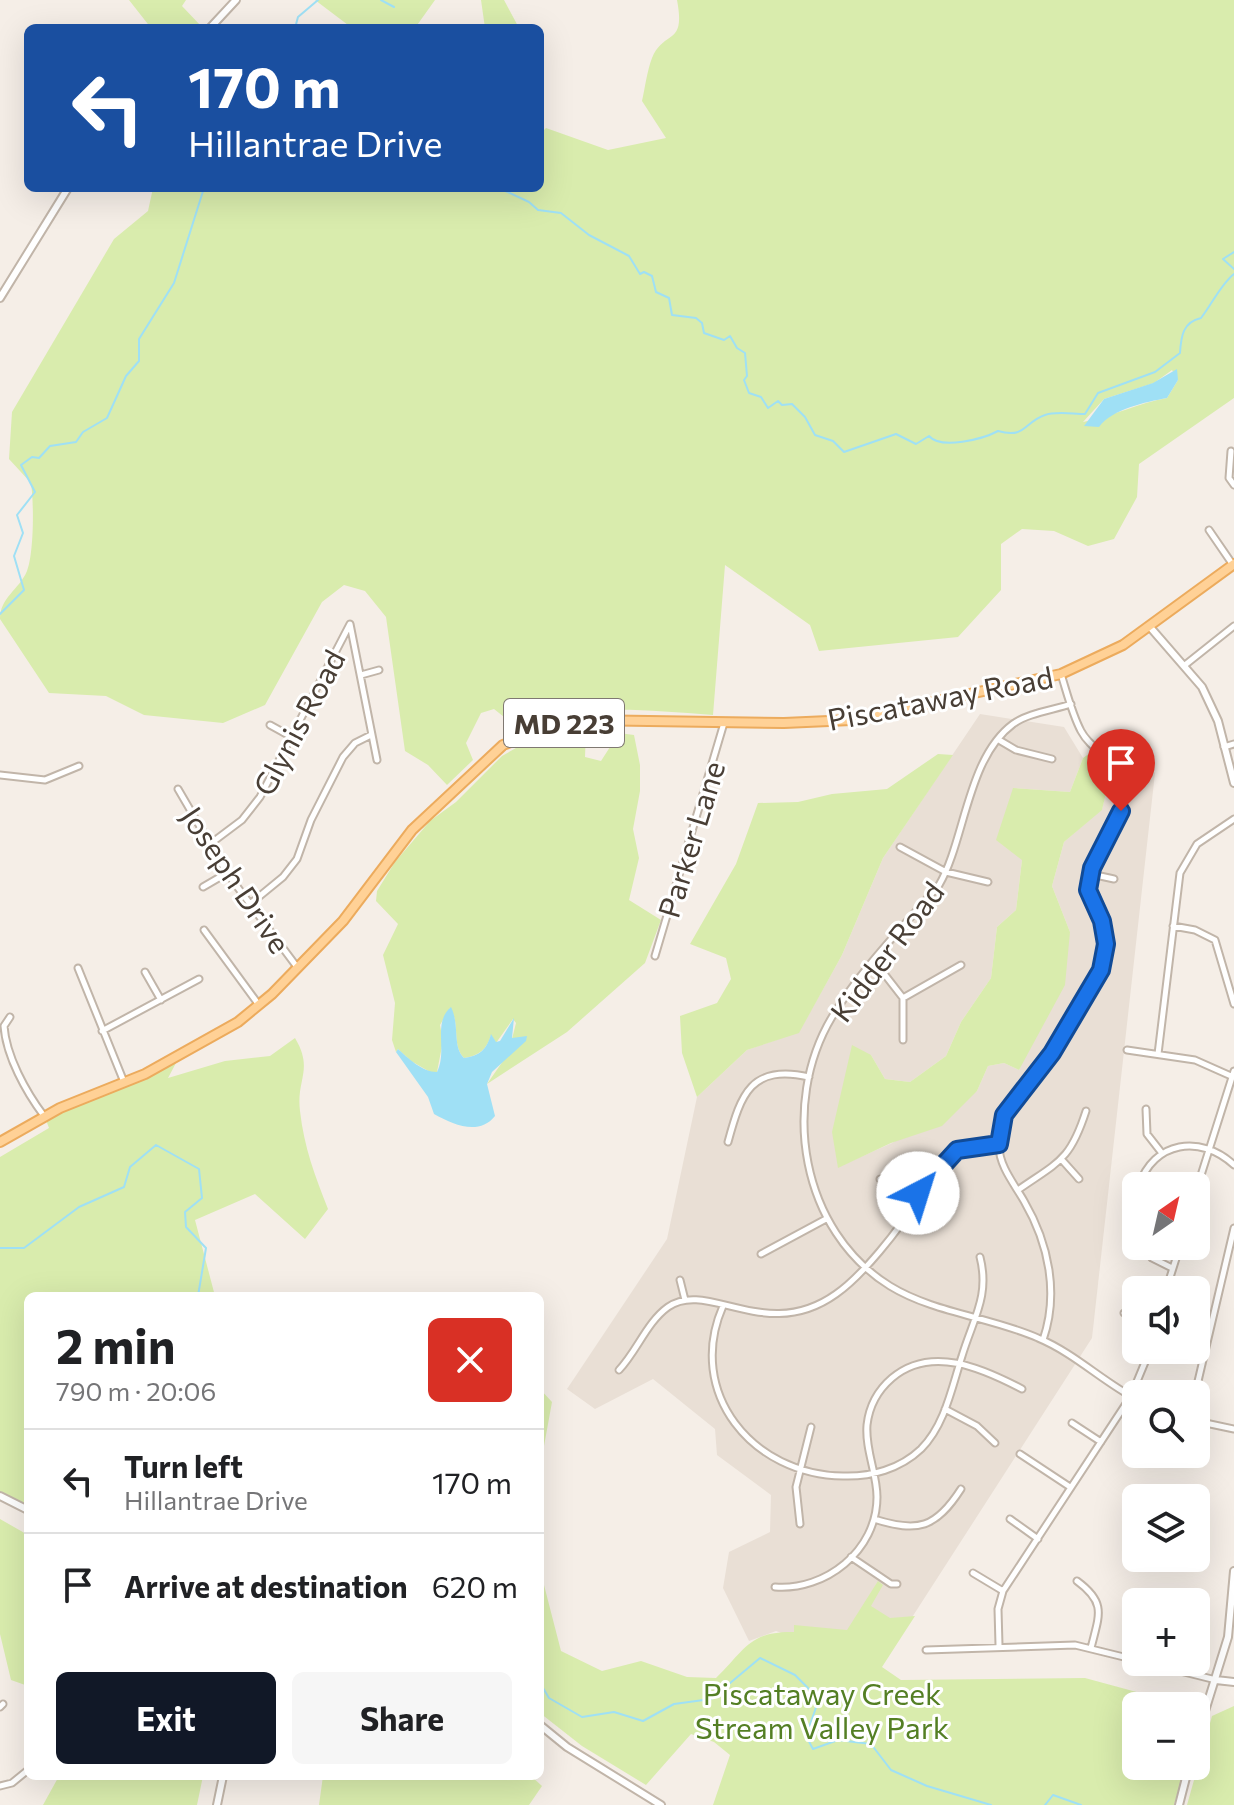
<!DOCTYPE html>
<html lang="en">
<head>
<meta charset="utf-8">
<style>
  body { margin:0; font-family:Commissioner,sans-serif; background:#f6f6f6; color:#202124; height:100vh; display:flex; flex-direction:column; font-size:30px; white-space:nowrap }
  * { box-sizing:border-box; margin:0 }
  p { font-size:26px; color:#757577 }
  .icon { flex:none; width:44px; height:44px; fill:none; stroke:currentColor; stroke-width:2; stroke-linecap:round; stroke-linejoin:round }
  .map { position:relative; flex:1; overflow:hidden }
  .panel { position:absolute; left:24px; top:1292px; width:520px; height:488px; display:flex; flex-direction:column; background:#fff; border-radius:12px; box-shadow:0 8px 32px #0002 }
  .panel>* { flex:none }
  .top-card { position:absolute; left:24px; top:24px; width:520px; height:168px; border-radius:12px; box-shadow:0 8px 32px #0002; background:#1a4fa0; color:#fff; overflow:hidden }
  .needle { width:52px; rotate:34deg }
  .fabs { position:absolute; left:1122px; top:1172px; display:grid; gap:16px }
  .fabs a { display:grid; place-items:center; width:88px; height:88px; border-radius:12px; background:#fff; box-shadow:0 8px 32px #0002; font-size:40px }
  .pin { position:absolute; display:grid; place-items:center; width:68px; height:68px; color:#fff; margin:-82px -34px; border-radius:50% 50% 50% 0; rotate:-45deg; box-shadow:0 0 8px #0007 }
  .pin .icon { rotate:45deg }
  .me { position:absolute; width:88px; margin:-44px; rotate:40deg; stroke-linejoin:round; filter:drop-shadow(0 0 6px #0008) }
  .turn { display:flex; align-items:center; gap:28px; height:168px; padding:0 32px; font-size:36px }
  .turn .icon { width:104px; height:104px; stroke-width:2.5 }
  .turn b { display:block; font-size:56px; line-height:68px }
  .round { display:grid; place-items:center; flex:none; width:84px; height:84px; border-radius:12px; background:#f6f6f6 }
  .headline { display:flex; align-items:center; justify-content:space-between; height:136px; padding:0 32px }
  h1 { font-size:48px; font-weight:700; line-height:60px }
  .button { display:flex; gap:16px; margin-top:auto; padding:16px 32px }
  .button a { flex:1; height:92px; border-radius:12px; background:#111827; color:#fff; font-size:32px; font-weight:700; line-height:92px; text-align:center }
  .button a+a { background:#f6f6f6; color:#202124 }
  ul { padding:0; list-style:none }
  li { display:flex; align-items:center; gap:24px; height:104px; padding:0 32px; border-top:2px solid #e0e0e0 }
  li div { flex:1 }
  li b { display:block; font-size:30px }
  li em { font-style:normal }
  .map>svg:first-child { display:block }
</style>
</head>
<body>
<div class="map">
<svg width="1234" height="1805" viewBox="0 0 1234 1805">
  <rect width="100%" height="100%" fill="#f5eee7"/>
  <!-- residential -->
  <path fill="#e9dfd5" d="M980 714 1064 727 1083 758 1070 792 1013 788 1022 860 1016 910 997 927 991 978 961 1022 946 1056 910 1082 885 1079 871 1055 838 1167 892 1143 977 1091 988 1066 1004 1063 1019 1070 1070 932 1052 886 1064 842 1102 809 1110 776 1090 753 1120 731 1155 773 1092 1338 880 1667 776 1631 749 1641 723 1588 729 1552 770 1532 771 1495 717 1455 715 1429 653 1379 595 1409 567 1389 667 1239 697 1097 747 1050 799 1032 842 955 883 858Z"/>
  <!-- green -->
  <path fill="#d9ecad" fill-rule="evenodd" d="M129 0H186L182 6 201 26 151 28Z
    M315 0H435L415 28H352Z
    M481 0H504L519 28H485Z
    M677 0H1234V398L1139 464 1137 497 1114 539 1088 546 1054 531 1022 529 1001 544V590L958 637 819 651 810 625 725 565 713 715C640 710 586 703 514 725L494 709 481 713 466 743 473 760 447 785 428 765 405 751 386 617 365 591 344 585 322 602 265 705 223 723 144 715 106 696 49 693 0 619C0 597 19 590 27 571 34 554 34 502 31 483L9 459 12 412 114 239 148 211 153 188H540V134L546 128 608 150 666 138 642 101C645 88 647 71 652 58 664 29 686 47 677 0ZM1172 370 1178 380 1167 398C1138 403 1114 416 1083 422L1104 399 1154 383Z
    M563 730H586L585 757 601 761 619 733 634 735 640 765V791L633 829 639 858 629 900 661 920 645 963 567 1032 487 1084 519 1038 512 1039 516 1023 513 1019 496 1043 491 1035C487 1049 479 1056 464 1058 451 1044 461 1024 450 1008L440 1025 443 1041 437 1072H430L411 1061 398 1049 396 1052 392 1040 395 1003 383 955 398 924 376 901 377 891 395 862 430 821 456 802 502 756 523 744Z
    M1090 753 1110 776 1102 810 1064 842 1052 886 1070 932 1065 985 1019 1070 1004 1063 988 1066 977 1091 942 1126 891 1143 838 1168 832 1132 852 1045 871 1055 885 1079 910 1082 946 1056 961 1022 991 978 997 927 1016 910 1022 860 996 840 1013 788 1070 792 1083 758Z
    M938 754 953 755 883 858 842 955 799 1033 747 1050 697 1097 682 1053 680 1016 717 1003 731 979 726 958 690 944 736 864 758 803 798 802 832 794 887 789Z
    M295 1038C314 1070 296 1079 300 1111 304 1147 315 1176 328 1209L305 1239 255 1194 195 1220 215 1296H28V1509L0 1496V1157L49 1128 46 1120 176 1063 168 1078 225 1061 270 1056Z
    M540 1389 552 1402 540 1468Z
    M540 1517 544 1585 561 1651 602 1671 641 1661 687 1677 716 1678C745 1650 749 1631 794 1632V1625L847 1630 878 1581 883 1585 871 1606 890 1618 915 1616 882 1667 901 1680 1085 1678 1188 1706H1136V1766H1185L1174 1805H713L730 1755 714 1742 691 1734 646 1785 582 1746 540 1713Z
    M0 1519 28 1535V1686L11 1680 0 1634Z
    M1234 1706V1805H1187L1212 1716Z
    M59 1776H203L197 1805H43Z
    M323 1776H531L542 1786 529 1805H319Z"/>
  <!-- water -->
  <path fill="#9fe0f5" d="M1177 369 1178 380 1167 398C1146 402 1112 409 1099 427L1084 426 1104 399 1153 383Z
    M451 1007C460 1025 452 1046 464 1058 480 1056 487 1049 491 1034L496 1042 500 1041 514 1018 512 1038 527 1036 526 1041 492 1072 487 1084 495 1116C479 1136 454 1125 434 1114L428 1097 396 1052 398 1049C408 1058 422 1072 437 1072 448 1050 432 1023 451 1007Z"/>
  <g fill="none" stroke-linecap="round" stroke-linejoin="round">
    <!-- stream -->
    <path stroke="#9fe0f5" stroke-width="2" d="M381 0 394 7
      M295 28 298 17 318 0
      M499 188 529 202 538 210 561 213 589 235 629 256 640 274 644 272 652 276 656 292 669 298 672 315 696 318 702 323 704 333 724 340 730 336 737 348 745 353 747 376 744 380 749 393 761 397 768 408 778 401 782 405 792 404 805 417 815 435 833 441 844 452 896 434 916 444 929 436C941 450 983 439 998 431 1026 439 1024 422 1045 415 1055 411 1073 414 1085 414L1098 393 1155 372 1180 353C1181 336 1183 322 1201 318 1212 304 1221 284 1234 274
      M1234 252 1223 259 1234 269
      M0 614 24 590 14 556 23 533 17 515 35 492 21 465 32 457 39 458 50 446 76 442 83 432 107 418 126 376 139 361V339L174 283 204 188
      M0 1248H24L79 1207 124 1187 130 1167 156 1145 199 1169 202 1198 185 1212 186 1227 206 1248 198 1296
      M540 1683 549 1698 582 1717 614 1712 643 1721 674 1704 711 1699 760 1658 795 1675 819 1699 806 1736 813 1749 838 1740 871 1744 891 1770 927 1786 991 1805
      M1045 1805 1053 1795 1081 1805"/>
    <!-- minor casing -->
    <g stroke="#c1b5a9" stroke-width="9">
      <path id="minor" d="M1231 451 1229 478 1234 485
        M1209 530 1233 565
        M1185 665 1234 626
        M361 675 379 670
        M1071 704C1053 710 1028 713 1013 724 967 758 965 841 939 885 903 927 861 969 832 1017 780 1104 801 1231 890 1286 934 1313 991 1317 1038 1338 1074 1353 1102 1381 1136 1399
        M270 725 290 736
        M999 740 1016 750 1052 759
        M1224 747 1234 744
        M0 775 45 780 79 766
        M178 789 227 873 297 967
        M210 844 242 820 260 797 350 624 377 760
        M900 847 946 872 988 882
        M1091 874 1114 879
        M203 887 227 873
        M250 904 283 877 297 859 311 820 343 757 355 743 371 735
        M1173 926 1195 930 1215 940 1234 1004
        M204 930 259 1005
        M655 956 724 723
        M875 962 903 998V1040
        M78 968 124 1082
        M145 972 161 1000
        M903 998 961 965
        M10 1017 4 1026C6 1056 26 1092 44 1116
        M102 1031 199 979
        M1127 1050 1195 1060 1231 1076
        M1158 1054 1180 873 1197 844 1234 819
        M1146 1109 1147 1134 1161 1152
        M728 1142C741 1094 751 1064 809 1077
        M1062 1160 1079 1179
        M880 1179 918 1193
        M1139 1186C1153 1141 1201 1134 1234 1165
        M1018 1190C1058 1162 1070 1161 1086 1111
        M1196 1191 1234 1071
        M1136 1200V1223
        M1142 1246 1152 1258 1172 1268
        M761 1254 826 1219
        M680 1280 685 1300
        M1166 1290 1180 1246
        M723 1306C685 1393 753 1475 843 1476 871 1477 900 1469 921 1449 945 1425 952 1387 962 1356 973 1319 990 1296 980 1257
        M1124 1313 1136 1317
        M1043 1340C1059 1294 1049 1244 1024 1201 1015 1185 999 1166 999 1146 999 1107 1030 1083 1051 1054 1069 1030 1091 998 1101 970 1116 928 1082 905 1092 871 1100 843 1128 819 1124 787 1121 758 1093 754 1081 731 1072 714 1067 693 1061 674
        M619 1370C637 1351 647 1322 668 1307 708 1279 766 1344 836 1294 862 1276 900 1229 916 1201 926 1185 938 1160 957 1150 968 1144 987 1145 999 1144
        M1195 1394 1234 1228
        M945 1409 977 1426 995 1443
        M1196 1421 1234 1429
        M1072 1423 1101 1442
        M1020 1454 1070 1487
        M874 1519C918 1533 936 1528 961 1489
        M1010 1519 1038 1539
        M800 1524 796 1487 811 1427
        M851 1557 891 1584H897
        M973 1573 1003 1591
        M1077 1581C1107 1603 1099 1615 1091 1648
        M775 1587C825 1591 877 1551 877 1497 877 1473 865 1450 867 1425 869 1407 878 1390 892 1378 931 1345 982 1368 1022 1389
        M999 1645 998 1609 1003 1591 1131 1396 1150 1350
        M926 1650 1075 1645 1136 1660
        M1144 1662 1216 1680
        M0 1707 3 1704
        M0 1786 12 1783 28 1770"/>
    </g>
    <!-- tertiary casing -->
    <g stroke="#c1b5a9" stroke-width="10">
      <path id="tertiary" d="M210 28 236 0
        M0 298 68 188
        M1150 627 1202 687 1218 721 1234 783
        M0 1496 28 1510
        M1216 1680 1234 1682
        M540 1725 567 1747 661 1805
        M1196 1740 1228 1637 1234 1571
        M217 1805 223 1776
        M1179 1805 1189 1766"/>
    </g>
    <!-- primary casing -->
    <g stroke="#ecab5d" stroke-width="12">
      <path id="primary" d="M0 1142 60 1108 145 1074 238 1022 272 994 343 921 412 830 503 745 543 729 583 720 784 723 851 720 1061 674 1123 645 1234 564"/>
    </g>
    <!-- minor -->
    <use href="#minor" stroke="#fff" stroke-width="5"/>
    <!-- tertiary -->
    <use href="#tertiary" stroke="#fff" stroke-width="6"/>
    <!-- primary -->
    <use href="#primary" stroke="#ffd196" stroke-width="8"/>
  </g>
  <g fill="none" stroke-linecap="round" stroke-linejoin="round">
    <!-- route casing -->
    <g stroke="#114b97" stroke-width="20">
      <path id="route" d="M918 1193 957 1150 999 1144 1004 1115 1052 1053 1101 970 1106 944 1102 921 1088 890 1092 868 1121 811"/>
    </g>
    <!-- route -->
    <use href="#route" stroke="#1a73e8" stroke-width="14"/>
  </g>
  <g text-anchor="middle" dominant-baseline="central" stroke-width="6" stroke-linejoin="round" paint-order="stroke">
    <!-- shield labels -->
    <rect fill="#fff" stroke="#7f7872" stroke-width="2" x="504" y="699" width="120" height="48" rx="6"/>
    <g font-size="28" font-weight="bold" fill="#483e35">
      <text x="564" y="723">MD 223</text>
    </g>
    <!-- street labels -->
    <g font-size="30" fill="#483e35" stroke="#fff">
      <text transform="translate(940 697) rotate(-11)">Piscataway Road</text>
      <text transform="translate(298 722) rotate(-62)">Glynis Road</text>
      <text transform="translate(690 839) rotate(-73)">Parker Lane</text>
      <text transform="translate(237 879) rotate(56)">Joseph Drive</text>
      <text transform="translate(886 951) rotate(-53)">Kidder Road</text>
    </g>
    <!-- park labels -->
    <g font-size="30" fill="#547f24" stroke="#fff">
      <text x="822" y="1692">Piscataway Creek<tspan x="822" dy="34">Stream Valley Park</tspan></text>
    </g>
  </g>
</svg>
<div class="fabs">
<a><svg class="needle" viewBox="-14 -14 28 28"><path d="M0-13l5 13h-10z" fill="#e53935"/><path d="M0 13l5-13h-10z" fill="#757577"/></svg></a>
<a><svg class="icon" aria-label="sound" viewBox="0 0 24 24"><path d="M4 9h4l5-4v14l-5-4H4zM17 9q2 3 0 6"/></svg></a>
<a><svg class="icon" aria-label="search" viewBox="0 0 24 24"><circle cx="10" cy="10" r="6"/><path d="M15 15l6 6"/></svg></a>
<a><svg class="icon" aria-label="layers" viewBox="0 0 24 24"><path d="M12 4l9 5-9 5-9-5zM3 14l9 5 9-5"/></svg></a>
<a>+</a>
<a>−</a>
</div>
<div class="pin" style="left:1121px;top:811px;background:#d93025"><svg class="icon" aria-label="arrive" viewBox="0 0 24 24"><path d="M6 21V4h12l-3 4 3 4H6"/></svg></div>
<svg class="me" style="left:918px;top:1193px" viewBox="-20 -20 40 40"><circle r="19" fill="#fff"/><path d="M0-13L10 11 0 6-10 11z" fill="#1a73e8"/></svg>
<div class="top-card">
<div class="turn"><svg class="icon" aria-label="left" viewBox="0 0 24 24"><path d="M17 20v-9H6M10 6l-5 5 5 5"/></svg><div><b>170 m</b>Hillantrae Drive</div></div>
</div>
<section class="panel">
<div class="headline"><div><h1>2 min</h1><p>790 m · 20:06</p></div><a class="round" style="background:#d93025;color:#fff"><svg class="icon" aria-label="close" viewBox="0 0 24 24"><path d="M6 6l12 12M18 6L6 18"/></svg></a></div>
<ul>
<li><svg class="icon" aria-label="left" viewBox="0 0 24 24"><path d="M17 20v-9H6M10 6l-5 5 5 5"/></svg><div><b>Turn left</b><p>Hillantrae Drive</p></div><em>170 m</em></li>
<li><svg class="icon" aria-label="arrive" viewBox="0 0 24 24"><path d="M6 21V4h12l-3 4 3 4H6"/></svg><div><b>Arrive at destination</b></div><em>620 m</em></li>
</ul>
<div class="button"><a>Exit</a><a>Share</a></div>
</section>
</div>
</body>
</html>
